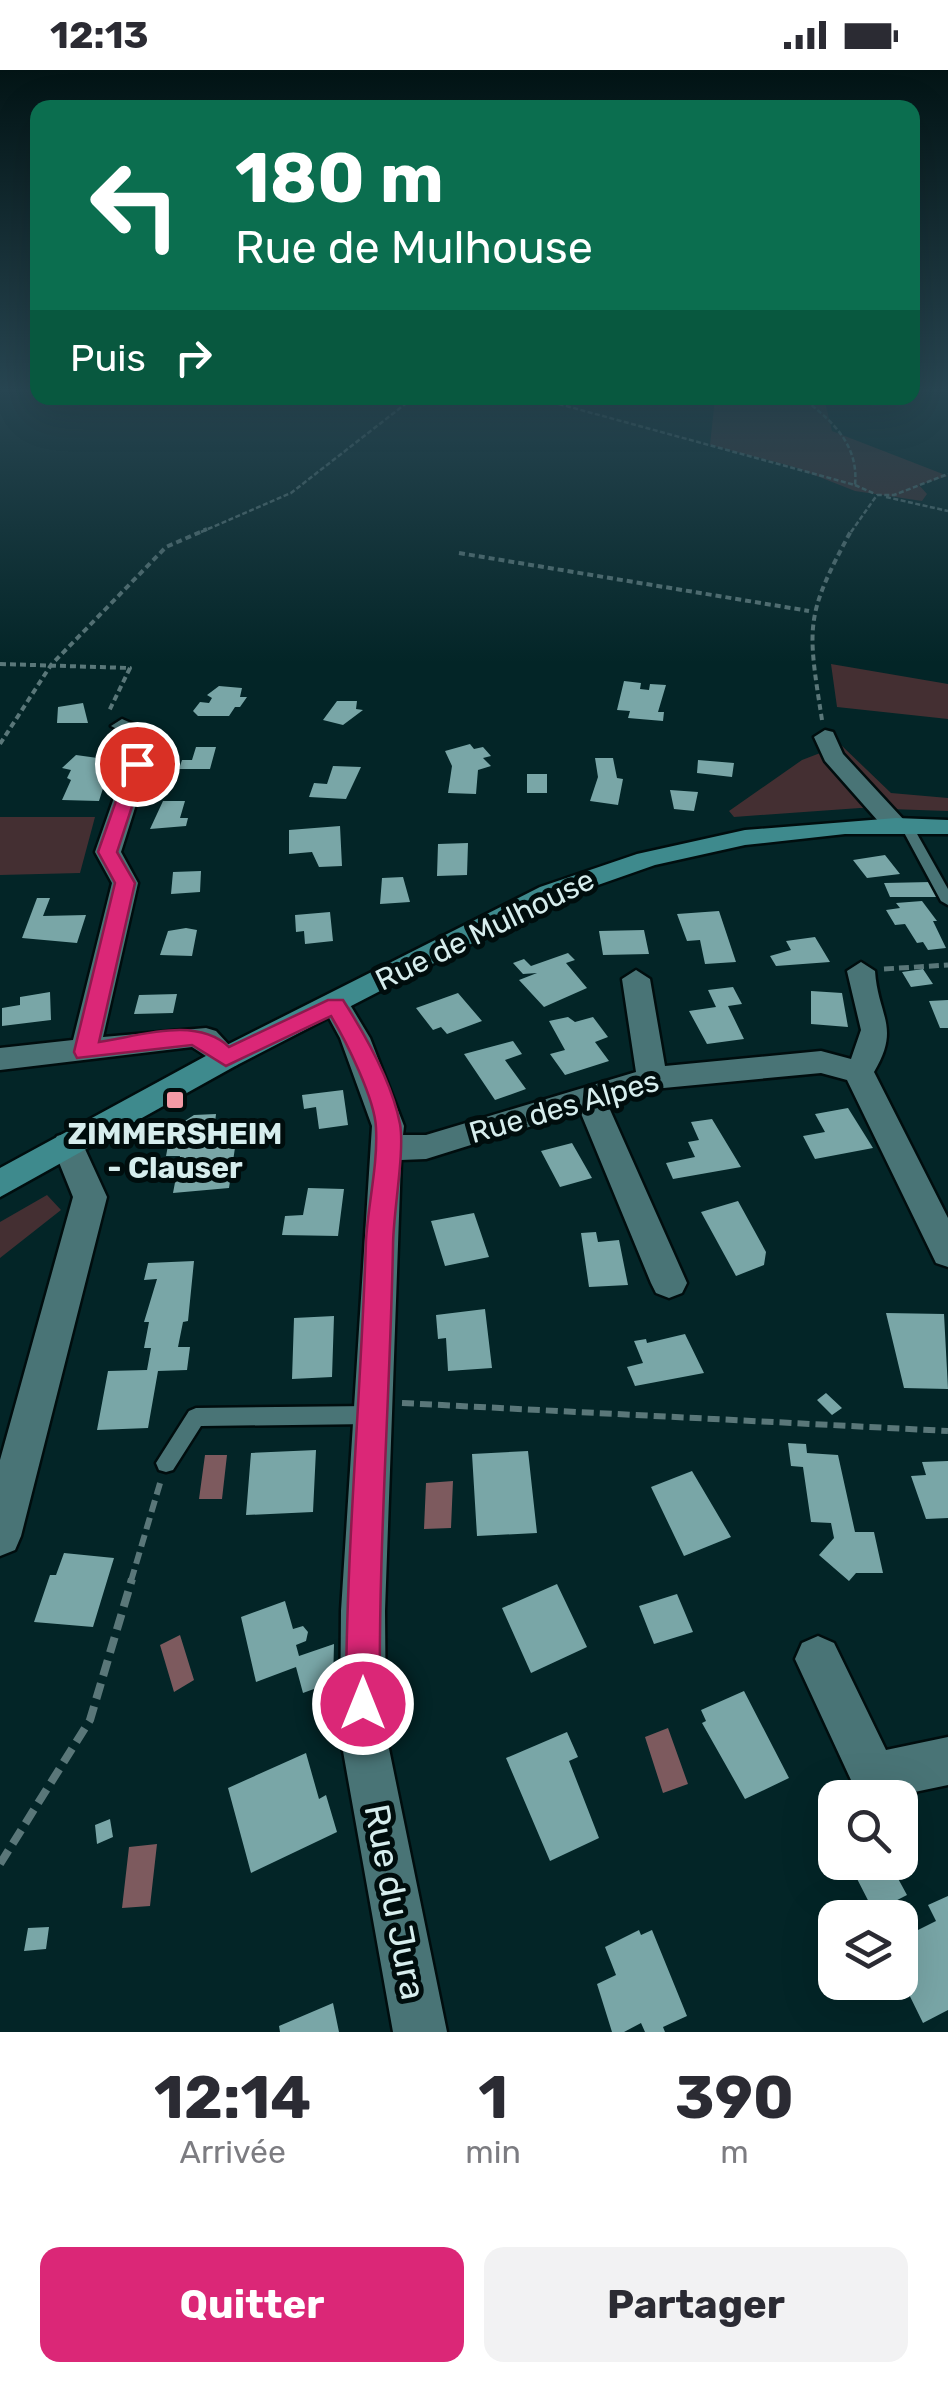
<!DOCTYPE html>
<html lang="fr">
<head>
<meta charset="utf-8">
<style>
  body { margin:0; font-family:Rubik,sans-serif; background:#f2f2f3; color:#2b2b33; height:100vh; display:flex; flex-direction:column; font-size:38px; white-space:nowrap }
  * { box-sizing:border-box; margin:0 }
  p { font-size:32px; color:#7c7c81 }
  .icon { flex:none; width:55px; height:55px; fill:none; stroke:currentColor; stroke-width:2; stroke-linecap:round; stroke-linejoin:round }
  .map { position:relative; height:1962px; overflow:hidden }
  .details { display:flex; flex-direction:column; background:#fff; flex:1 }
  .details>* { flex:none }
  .guide { position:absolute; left:30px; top:30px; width:890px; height:305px; border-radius:20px; box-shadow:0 10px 40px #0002; background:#0b6e4f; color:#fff; overflow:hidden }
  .tools { position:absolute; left:818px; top:1710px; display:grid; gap:20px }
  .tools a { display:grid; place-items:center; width:100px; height:100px; border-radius:20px; background:#fff; box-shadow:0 10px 40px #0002; font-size:50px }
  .pin { position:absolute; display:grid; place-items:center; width:85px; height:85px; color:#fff; margin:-42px; border:5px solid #fff; border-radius:50%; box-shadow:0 2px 10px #0007 }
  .me { position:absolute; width:110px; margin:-55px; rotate:0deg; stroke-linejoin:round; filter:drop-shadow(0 0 8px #0008) }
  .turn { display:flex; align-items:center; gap:35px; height:210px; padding:0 40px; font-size:45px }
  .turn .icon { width:130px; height:130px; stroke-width:2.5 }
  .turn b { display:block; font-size:70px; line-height:85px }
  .then { display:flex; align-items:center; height:95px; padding:0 40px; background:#0003; gap:20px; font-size:38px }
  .eta { display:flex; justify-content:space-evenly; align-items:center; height:170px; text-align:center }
  .eta b { font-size:60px; font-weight:700; line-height:70px }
  .action { display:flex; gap:20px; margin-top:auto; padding:20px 40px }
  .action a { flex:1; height:115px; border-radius:20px; background:#db2777; color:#fff; font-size:40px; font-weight:700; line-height:115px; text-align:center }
  .action a+a { background:#f2f2f3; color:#2b2b33 }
  .status { display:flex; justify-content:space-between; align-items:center; height:70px; padding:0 50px; background:#fff; direction:ltr }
  .status svg { height:28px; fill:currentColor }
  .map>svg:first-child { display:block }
</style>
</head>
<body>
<div class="status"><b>12:13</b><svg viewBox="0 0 49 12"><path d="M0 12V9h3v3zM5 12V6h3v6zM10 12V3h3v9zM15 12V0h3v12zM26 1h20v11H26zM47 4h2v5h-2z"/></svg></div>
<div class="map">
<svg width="948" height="1962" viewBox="0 0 948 1962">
  <rect width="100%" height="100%" fill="#032527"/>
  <!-- green -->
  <path fill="#442f32" d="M715 328H824L832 361 948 406 919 415 927 424 922 431 855 421 794 397 710 375Z
    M831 594 948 614V649L837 637Z
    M841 675 891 723 948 728V741L860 738 734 747 729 741 802 690Z
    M0 747H95L80 803 0 805Z
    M47 1125 61 1140 0 1188V1152Z"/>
  <!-- water -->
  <path fill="#7d5a5e" d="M205 1385H227L222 1429H199Z
    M453 1411 451 1458 424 1459 426 1413Z
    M180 1565 194 1610 174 1622 160 1575Z
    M668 1658 688 1714 663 1723 645 1667Z
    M157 1774 150 1836 122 1838 129 1777Z"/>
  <!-- building -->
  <path fill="#79a6a7" d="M624 611 641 613 640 619 649 620 650 614 666 615 658 642H664L663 651 628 648 630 641 617 640Z
    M219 616 242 618 240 627H247L240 637H235L229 646H198L193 641 200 632 209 633 212 628 207 625Z
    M337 631H357L356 639 363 640 343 655 323 650Z
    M83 633 88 653H57L58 637Z
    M470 674 474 679 483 677 491 686 483 688 491 696 478 700 476 724 448 723 452 696 445 681Z
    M196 677H216L210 699H179L182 690H192Z
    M76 685 112 690 99 731 62 730 71 710 67 708 71 700 62 698Z
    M595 688H613L617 708 623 709 618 735 590 731 598 707Z
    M698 690 734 693 732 707 697 703Z
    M333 696 361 697 346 729 309 727 314 713 327 714Z
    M527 704H547V723H527Z
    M670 720 698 722 694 741 674 739Z
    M163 731H185L180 748H188L186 756 150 759Z
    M340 756 342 796 319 797 312 782 289 784V760Z
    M468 773 467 805 437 806 438 774Z
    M885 785 900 804 867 808 853 790Z
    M201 801 200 822 171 824 173 802Z
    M403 807 410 832 380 834 382 808Z
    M931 812 938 827H890L884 813Z
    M37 828H50L43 846 86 845 77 873 22 868Z
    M922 831 937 851H933L946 878 928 880 923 872 917 873 905 854 895 855 886 840 900 838 896 833Z
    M719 841 736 892 705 894 700 870 687 871 677 844Z
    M330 842 333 871 305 874 304 861 296 862 295 845Z
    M186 858 197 860 192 886 160 885 168 861Z
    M644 860 649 884 603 885 599 861Z
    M815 867 830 892 776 896 770 886 791 880 786 871Z
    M568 883 575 890 566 893 587 918 544 937 519 910 537 903 523 904 513 893 524 889 531 896Z
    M923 899 933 914 911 917 902 902Z
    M733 917 742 934 728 936 744 969 707 974 689 941 716 937 708 920Z
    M811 921 842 923 848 957 811 954Z
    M50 922 51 950 2 956V938L20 935V927Z
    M458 923 482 951 447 964 441 957 433 960 416 938Z
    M177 924 173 943 134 944 139 925Z
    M948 930V958H940L929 931Z
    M568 947 575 952 593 947 608 967 595 972 609 991 565 1005 550 984 565 980 549 951Z
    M513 971 522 984 505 990 526 1019 495 1030 464 984Z
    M343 1020 348 1055 319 1059 316 1037 304 1039 302 1025Z
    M848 1038 873 1078 815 1089 803 1066 825 1062 815 1044Z
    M216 1044 215 1053H221L218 1071H236L229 1118 173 1123 180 1086H166L171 1060 194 1045Z
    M712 1049 741 1097 673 1109 666 1093 695 1087 688 1072 699 1070 691 1052Z
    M572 1073 592 1108 560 1117 541 1081Z
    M308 1118 344 1119 338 1166 282 1165 285 1146 303 1145Z
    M738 1131 766 1182 764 1195 736 1206 701 1142Z
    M474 1143 489 1187 445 1196 431 1151Z
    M596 1162 598 1172 619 1170 628 1215 589 1217 581 1163Z
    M194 1191 188 1251 183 1252 178 1277H190L187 1300 158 1301 148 1358 97 1360 108 1301 147 1300 151 1278H144L149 1252H144L157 1209 144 1210 148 1193Z
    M485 1239 492 1298 448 1301 446 1268 438 1269 436 1245Z
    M886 1243 944 1244 948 1319 904 1318Z
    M334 1246 332 1307 292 1309 294 1248Z
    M685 1264 704 1303 635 1316 627 1297 643 1293 634 1271 646 1269 647 1273Z
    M826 1323 842 1338 832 1345 817 1330Z
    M788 1373 806 1374 807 1383 838 1385 855 1462H874L883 1503H856L849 1511 819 1485 834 1468 831 1453 811 1452 803 1397 791 1396Z
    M316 1380 313 1442 246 1445 251 1383Z
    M528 1381 537 1463 477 1466 472 1384Z
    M948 1391V1448L926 1449 911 1406 926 1405 922 1392Z
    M692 1401 731 1467 684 1486 651 1417Z
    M64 1483 114 1488 93 1557 34 1552 50 1505H56Z
    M557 1514 587 1577 531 1603 502 1538Z
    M677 1524 693 1562 654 1574 639 1536Z
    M285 1531 293 1559 303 1556 308 1562 306 1571 296 1575 299 1586 334 1574 333 1612 303 1623 296 1597 256 1612 241 1547Z
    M744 1621 789 1708 745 1729 702 1653 706 1651 701 1640Z
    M567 1662 578 1687 569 1691 599 1768 550 1791 506 1688Z
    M306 1683 319 1729 326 1725 337 1762 251 1803 228 1718Z
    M110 1749 113 1767 97 1774 95 1755Z
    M900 1778 910 1796 895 1803 907 1825 874 1842 852 1799 866 1792H900Z
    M948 1826V1940L923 1953 900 1906V1869L936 1851 928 1835Z
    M49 1857 46 1879 24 1881 28 1858Z
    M639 1860 641 1865 652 1860 687 1946 663 1957 665 1962H645L641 1953 624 1962H612L597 1914 616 1905 605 1877Z
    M333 1933 339 1962H280L279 1956Z"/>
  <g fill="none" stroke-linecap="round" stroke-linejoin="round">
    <!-- lane casing -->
    <g stroke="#000d0e" stroke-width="5">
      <path id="lane" d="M906 751 912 755 948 819V835L941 831 900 755Z
        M371 1336 378 1339 381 1345 378 1351 371 1354 201 1356 173 1400 166 1402 159 1400 156 1393 189 1341 196 1338Z"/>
    </g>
    <!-- street casing -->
    <g stroke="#000d0e" stroke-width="5">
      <path id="street" d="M122 649 158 665 121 782 138 813 103 967 206 958 216 961 241 988 237 995 226 999 192 977 0 1000V978L73 970 112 813 95 782 135 668 111 656Z
        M825 660 833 662 843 684 904 750 907 755 904 760H886L825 691 814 667Z
        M861 892 875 901C878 946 901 957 874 1002L948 1148V1197L936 1193 847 1010 821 1003 653 1019 607 1033 687 1213 682 1223 669 1228 656 1223 651 1213 580 1041 426 1089 401 1090 385 1541 386 1664 447 1962H393L340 1664 341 1541 372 1056 340 968 322 935 326 928H346L370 968 404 1056 403 1065H426L636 1002 622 909 636 900 650 909 665 996 821 981 851 989 861 960 847 901Z
        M68 1063 79 1066 107 1127 21 1466 15 1480 0 1486V1390L73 1127 52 1075 57 1066Z
        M818 1566 834 1573 886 1680 948 1667V1715L886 1728 857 1723 795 1589 802 1573Z"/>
    </g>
    <!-- secondary casing -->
    <g stroke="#000d0e" stroke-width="5">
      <path id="secondary" d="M896 748 948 750V764H845L745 775 655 795 558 829 237 995 0 1127V1098L215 981 540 817 637 784 745 760Z"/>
    </g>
    <!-- path-far4 -->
    <path stroke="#5a7779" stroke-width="2.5" stroke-dasharray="5 2.5" stroke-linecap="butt" d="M537 328 855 415C859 375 832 350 802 328
      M855 415 875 424
      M886 427 948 441
      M201 462 291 423 413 328
      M851 462 877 425H894L948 404"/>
    <!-- path-far3 -->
    <path stroke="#5a7779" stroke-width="4" stroke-dasharray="6 4" stroke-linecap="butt" d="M459 483 809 541
      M0 594 130 598 109 641
      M822 650C807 554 805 546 852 459
      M0 674 51 595 166 477 207 459"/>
    <!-- path-far2 -->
    <path stroke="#5a7779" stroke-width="5" stroke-dasharray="10 5" stroke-linecap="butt" d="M884 899 948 895"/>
    <!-- path-far1 -->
    <path stroke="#5a7779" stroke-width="6" stroke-dasharray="12 6" stroke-linecap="butt" d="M402 1333 948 1361
      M131 1511 161 1410"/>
    <!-- path -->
    <path stroke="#5a7779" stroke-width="8" stroke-dasharray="16 8" stroke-linecap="butt" d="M0 1794 90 1650 132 1509"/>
    <!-- lane -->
    <use href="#lane" fill="#497476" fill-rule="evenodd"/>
    <!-- street -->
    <use href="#street" fill="#497476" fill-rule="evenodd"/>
    <!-- secondary -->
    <use href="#secondary" fill="#3e8a8d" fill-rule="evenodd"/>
  </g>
  <!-- sky -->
  <linearGradient id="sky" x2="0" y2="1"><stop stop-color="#021415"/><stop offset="0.54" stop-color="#284652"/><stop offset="1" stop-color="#284652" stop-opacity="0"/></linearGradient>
  <rect width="948" height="593" fill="url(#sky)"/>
  <!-- route -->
  <path fill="#db2777" stroke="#8e194d" stroke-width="2.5" d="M137 689 146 694 117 782 135 813 99 972C140 966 196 946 229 977L328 930H343C366 966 392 1012 400 1054 405 1082 393 1143 393 1176 390 1329 378 1481 380 1634L375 1646 363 1651 351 1646 346 1634C346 1479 361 1326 366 1171 368 1134 378 1095 376 1058 375 1029 346 971 331 946L226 996 192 975 77 988 74 982 115 813 98 782 129 694Z"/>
  <!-- markers -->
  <rect fill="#f49aa6" stroke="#000d0d" stroke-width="4" x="165" y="1020" width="20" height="20" rx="5"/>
  <g text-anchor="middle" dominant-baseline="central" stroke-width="10" stroke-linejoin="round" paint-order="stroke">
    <!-- street labels -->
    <g font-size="30" fill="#d6eded" stroke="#000d0d">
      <text transform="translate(485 860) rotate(-26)">Rue de Mulhouse</text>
      <text transform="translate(564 1037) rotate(-16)">Rue des Alpes</text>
    </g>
    <!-- poi labels -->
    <g font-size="30" font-weight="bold" fill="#d6eded" stroke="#000d0d">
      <text x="175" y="1064">ZIMMERSHEIM<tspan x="175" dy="34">- Clauser</tspan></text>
    </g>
    <!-- near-street labels -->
    <g font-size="35" fill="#d6eded" stroke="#000d0d">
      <text transform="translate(395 1832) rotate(79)">Rue du Jura</text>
    </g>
  </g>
</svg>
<div class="tools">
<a><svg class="icon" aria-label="search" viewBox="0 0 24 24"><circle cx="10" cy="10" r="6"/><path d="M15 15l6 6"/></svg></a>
<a><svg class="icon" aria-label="layers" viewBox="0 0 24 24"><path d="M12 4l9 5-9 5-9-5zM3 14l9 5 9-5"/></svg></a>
</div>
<div class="pin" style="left:137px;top:694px;background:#d93025"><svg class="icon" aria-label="arrive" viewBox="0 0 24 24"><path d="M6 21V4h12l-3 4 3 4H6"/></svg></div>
<svg class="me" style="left:363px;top:1634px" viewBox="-20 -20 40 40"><circle r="17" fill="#db2777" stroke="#fff" stroke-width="3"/><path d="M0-11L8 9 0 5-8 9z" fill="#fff"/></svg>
<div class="guide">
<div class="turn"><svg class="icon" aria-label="left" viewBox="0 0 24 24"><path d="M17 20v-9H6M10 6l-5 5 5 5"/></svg><div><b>180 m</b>Rue de Mulhouse</div></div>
<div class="then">Puis<svg class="icon" aria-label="right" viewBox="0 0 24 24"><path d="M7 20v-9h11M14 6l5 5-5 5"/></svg></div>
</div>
</div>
<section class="details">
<div class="eta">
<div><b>12:14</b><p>Arrivée</p></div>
<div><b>1</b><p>min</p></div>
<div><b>390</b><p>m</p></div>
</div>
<div class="action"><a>Quitter</a><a>Partager</a></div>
</section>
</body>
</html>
